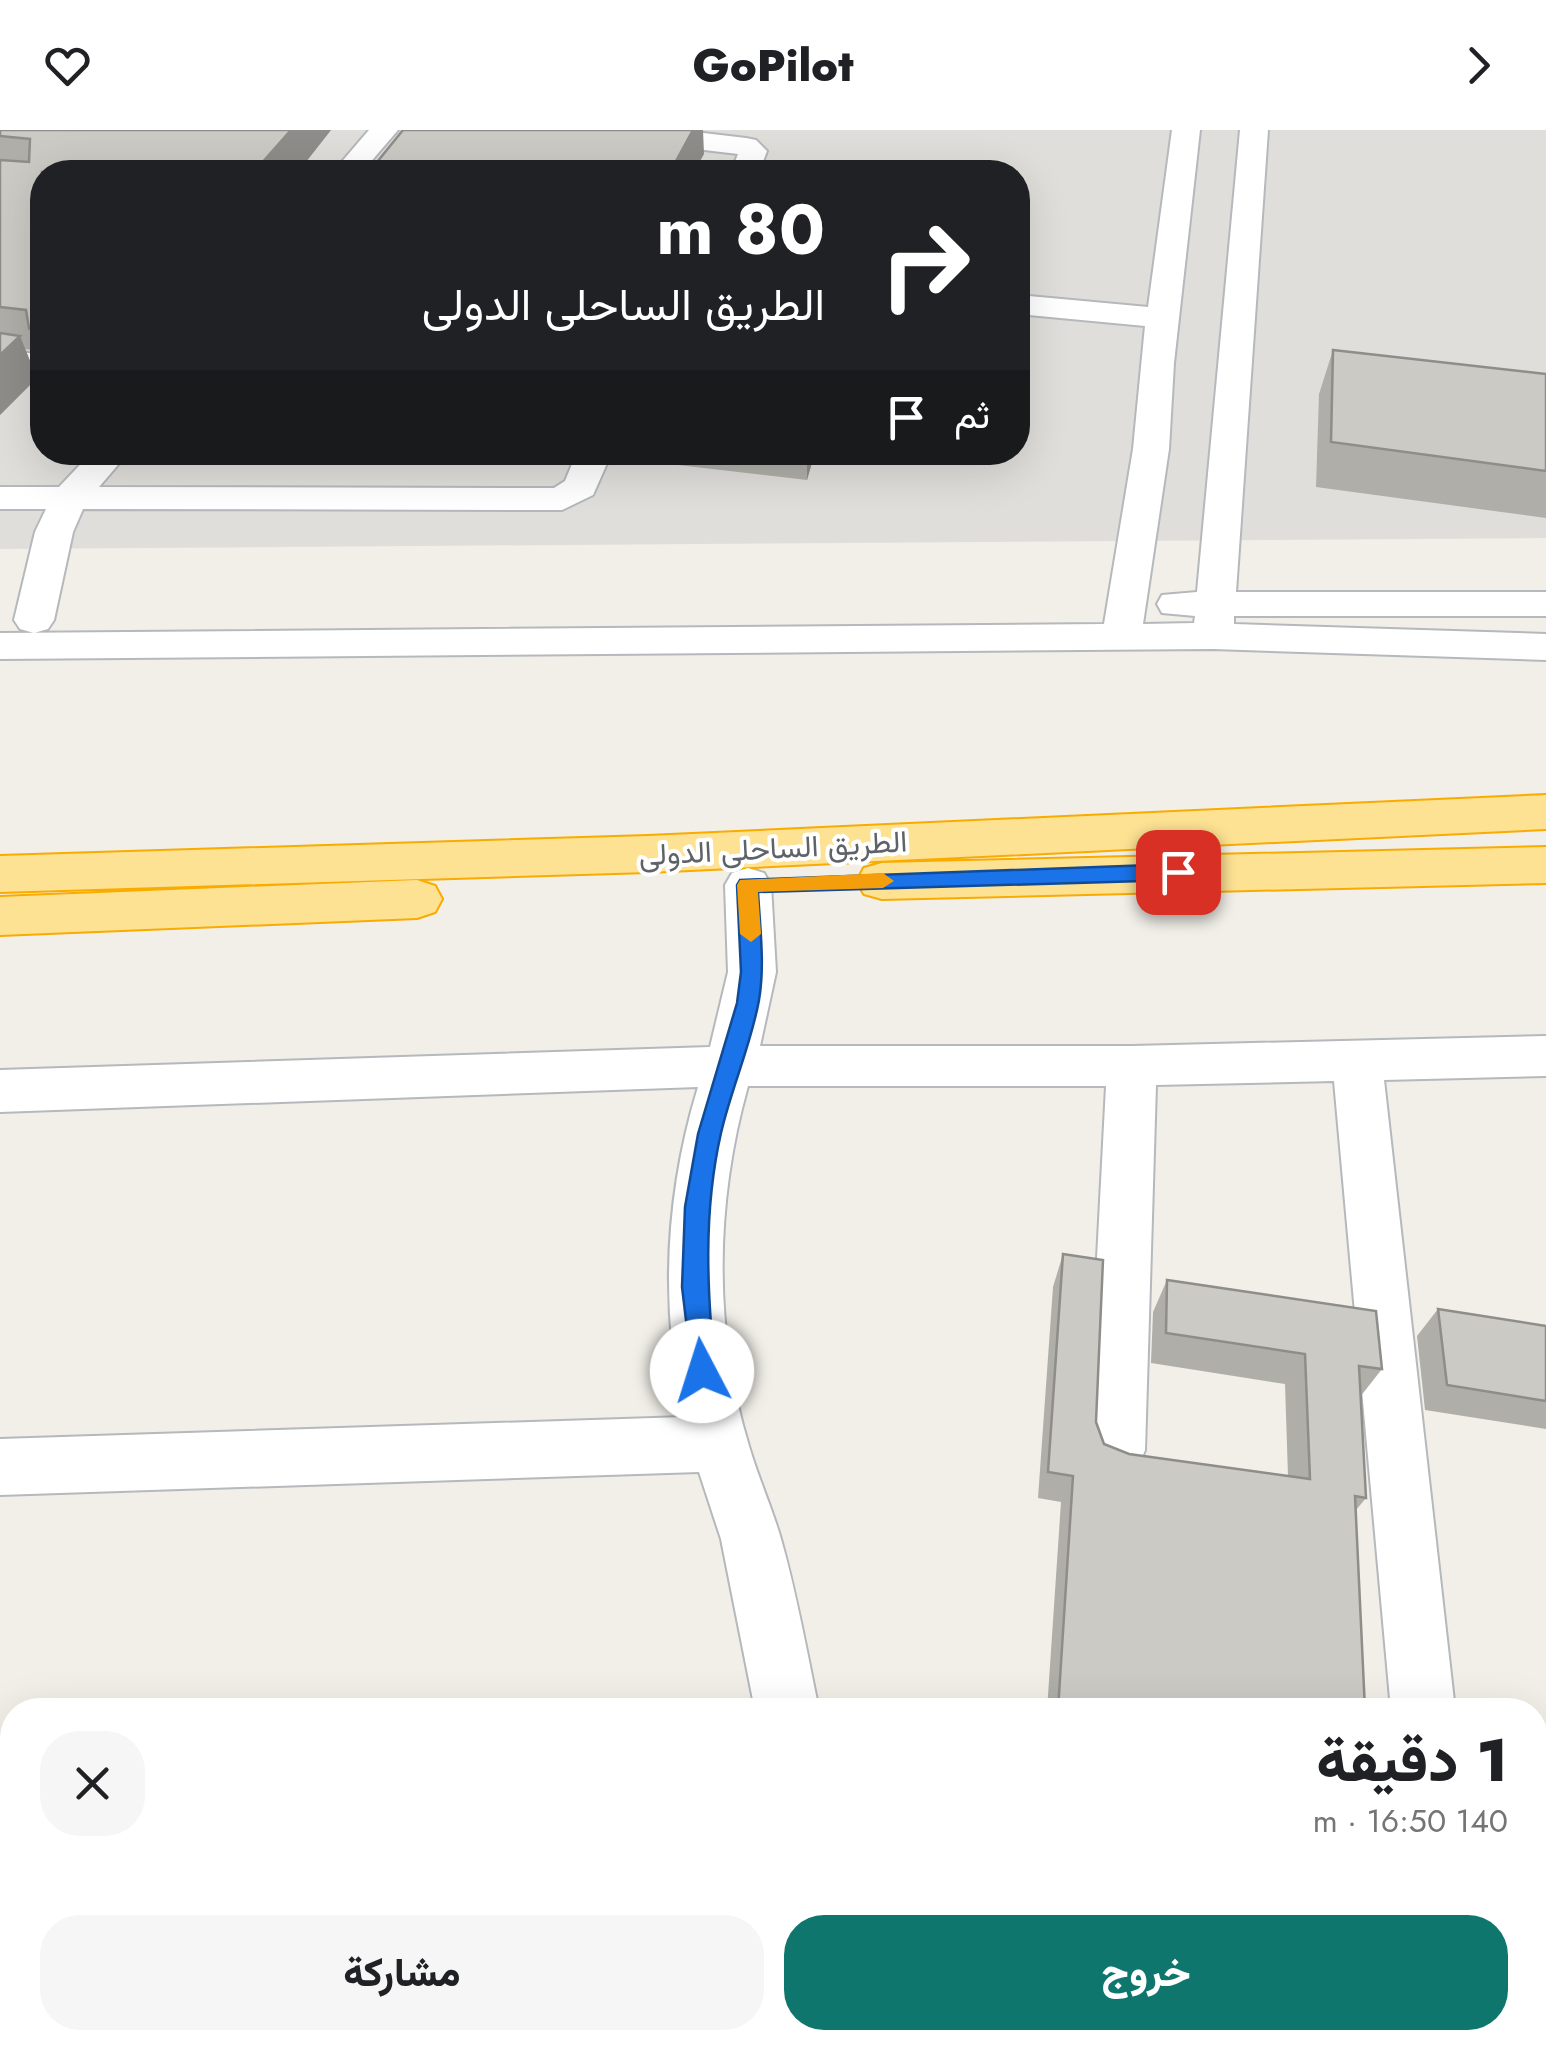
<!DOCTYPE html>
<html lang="ar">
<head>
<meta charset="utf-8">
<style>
  body { margin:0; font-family:Jost,Vazirmatn,sans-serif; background:#f6f6f6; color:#202124; direction:rtl; height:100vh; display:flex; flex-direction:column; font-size:38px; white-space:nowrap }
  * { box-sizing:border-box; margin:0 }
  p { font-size:32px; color:#757577 }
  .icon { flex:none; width:55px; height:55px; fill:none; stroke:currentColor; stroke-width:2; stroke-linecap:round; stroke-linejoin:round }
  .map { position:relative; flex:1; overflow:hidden; direction:ltr }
  .sheet { position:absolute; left:0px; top:1568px; width:1548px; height:352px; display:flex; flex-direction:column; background:#fff; border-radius:40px 40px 0 0; box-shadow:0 10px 40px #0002; direction:rtl }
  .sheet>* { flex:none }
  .top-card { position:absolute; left:30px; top:30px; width:1000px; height:305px; border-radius:40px; box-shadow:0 10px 40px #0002; direction:rtl; background:#202124; color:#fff; overflow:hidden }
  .pin { position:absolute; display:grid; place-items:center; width:85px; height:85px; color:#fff; margin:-42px; border-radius:20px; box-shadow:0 5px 15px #0006 }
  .me { position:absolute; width:110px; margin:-55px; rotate:355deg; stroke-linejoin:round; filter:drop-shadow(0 0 8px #0008) }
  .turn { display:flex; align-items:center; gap:35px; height:210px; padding:0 40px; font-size:45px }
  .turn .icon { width:130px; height:130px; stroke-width:2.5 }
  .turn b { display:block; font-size:70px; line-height:85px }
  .then { display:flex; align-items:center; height:95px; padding:0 40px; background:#0003; gap:20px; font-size:38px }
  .round { display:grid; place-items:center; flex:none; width:105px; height:105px; border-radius:40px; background:#f6f6f6 }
  .headline { display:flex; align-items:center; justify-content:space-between; height:170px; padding:0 40px }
  h1 { font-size:60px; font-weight:800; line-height:75px }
  .button { display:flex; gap:20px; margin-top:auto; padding:20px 40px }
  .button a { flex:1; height:115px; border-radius:40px; background:#0f766e; color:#fff; font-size:40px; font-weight:800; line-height:115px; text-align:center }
  .button a+a { background:#f6f6f6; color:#202124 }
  header { display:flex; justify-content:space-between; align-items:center; height:130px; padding:0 40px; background:#fff; font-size:45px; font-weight:800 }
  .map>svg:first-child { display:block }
</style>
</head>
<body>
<header><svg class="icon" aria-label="forward" viewBox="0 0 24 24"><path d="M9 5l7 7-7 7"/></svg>GoPilot<svg class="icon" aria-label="heart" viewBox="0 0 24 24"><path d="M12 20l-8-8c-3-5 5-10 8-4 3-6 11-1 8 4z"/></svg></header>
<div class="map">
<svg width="1546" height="1918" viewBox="0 0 1546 1918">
  <rect width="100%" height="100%" fill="#f1efe8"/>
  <!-- industrial -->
  <path fill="#e0deda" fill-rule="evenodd" d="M0 0H1546V408L0 419ZM42 42H1018V322H42Z"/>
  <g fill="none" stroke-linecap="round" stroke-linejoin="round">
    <!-- minor casing -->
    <g stroke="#b5b8bc" stroke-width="4">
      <path id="minor" d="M369 0H398L362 42H333Z
        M589 0H678L746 8 756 10 767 21 759 42H731L738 24 603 8Z
        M1172 0H1200L1174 233 1169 319 1143 494 1194 493 1195 486 1162 483 1157 474 1162 465 1197 462 1240 0H1268L1236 462H1546V486H1234V494L1546 504V530L1213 519 0 529V503L1104 494 1133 319 1145 196 1018 184V165L1148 177Z
        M0 219 42 225V245L0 239Z
        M92 322H129L99 357 554 358 565 351 577 322H612L593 365 562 380 83 379 73 402 54 490 48 499 34 503 20 499 14 490 35 402 46 379H0V357H59Z
        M748 738 764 743 771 755 776 842 760 916H1132L1546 906V946L1384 950 1455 1580H1391L1334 951 1156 955 1145 1320 1137 1340 1116 1348 1095 1340 1087 1320 1106 956H748C715 1073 713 1199 749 1316 758 1347 772 1378 781 1409 797 1465 807 1523 819 1580H755L721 1409 699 1342 0 1365V1309L684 1287C660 1177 665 1065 698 957L0 982V940L710 917 728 842 725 755 732 743Z
        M1535 1613 1546 1615V1681L1535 1679Z
        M0 1814 12 1815V1885L0 1884Z
        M181 1908H253L250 1918H178Z
        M667 1908H753L757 1918H671Z
        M782 1908H854V1918H782Z
        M1420 1908H1492L1493 1918H1421Z"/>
    </g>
    <!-- highway casing -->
    <g stroke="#f9ab00" stroke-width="4">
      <path id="highway" d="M1546 665V699L648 742 0 762V726L648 706Z
        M1546 717V753L882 769 864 764 857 751 864 738 882 733Z
        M417 750 435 756 442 769 435 782 417 788 0 805V767Z"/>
    </g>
    <!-- minor -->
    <use href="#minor" fill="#fff" fill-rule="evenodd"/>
    <!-- highway -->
    <use href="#highway" fill="#fde293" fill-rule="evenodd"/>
  </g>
  <!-- wall -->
  <path fill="#afaea9" d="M0 0H331L298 42H42V232L38 221 25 219 37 248 0 285Z
    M1333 220 1546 244V388L1316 357 1319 264Z
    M634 322H815L807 350 635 330Z
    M1063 1124 1096 1292 1104 1314 1129 1324 1288 1346 1285 1254 1151 1233 1153 1182 1167 1150 1382 1239 1360 1267 1366 1368 1356 1380 1365 1580H1047L1061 1372 1038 1368 1053 1157Z
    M1438 1179 1546 1196V1299L1425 1280 1417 1206Z"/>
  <!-- shaded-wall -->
  <path fill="#8f8d8a" d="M291 0H331L298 42H254Z
    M693 0H703L704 24 694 42H670Z
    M42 185V232L29 198Z
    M20 206 37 248 0 285V225Z
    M807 322H815L807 350Z"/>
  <!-- building -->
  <path fill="#cccac5" stroke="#8f8d8a" stroke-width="2.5" d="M0 0H291L254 42H42V185L29 198 26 180 0 177V30L29 32 30 9 0 6Z
    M403 0H693L670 42H369Z
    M0 203 20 206 0 225Z
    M1333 220 1546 244V341L1331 312Z
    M1063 1124 1103 1130 1096 1292 1104 1314 1129 1324 1310 1349 1305 1224 1166 1203 1167 1150 1376 1181 1382 1239 1359 1236 1366 1368 1355 1366 1365 1580H1058L1073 1346 1048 1342Z
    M1438 1179 1546 1196V1271L1447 1255Z"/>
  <!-- route -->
  <path fill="#1a73e8" stroke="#114b97" stroke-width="2.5" d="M1178 734 1188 742 1178 750 758 762C760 798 765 835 759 870 751 915 731 959 721 1003 703 1082 707 1161 715 1241L711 1249 702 1253 693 1249 682 1157 685 1077 698 1004 737 873 741 842 737 755 740 750Z"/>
  <!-- slow -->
  <path fill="#f59e0b" d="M883 743 894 751 883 758 758 762 761 804 751 812 740 804 737 755 740 750Z"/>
  <g text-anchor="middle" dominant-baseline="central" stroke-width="8" stroke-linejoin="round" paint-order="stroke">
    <!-- street labels -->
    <g font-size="30" fill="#5f6368" stroke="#fff">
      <text transform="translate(773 718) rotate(-3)">الطريق الساحلى الدولى</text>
    </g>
  </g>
</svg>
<div class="pin" style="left:1178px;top:742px;background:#d93025"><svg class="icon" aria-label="arrive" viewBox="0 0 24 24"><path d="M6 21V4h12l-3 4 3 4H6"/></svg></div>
<svg class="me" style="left:702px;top:1241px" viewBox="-20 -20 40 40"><circle r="19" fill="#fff"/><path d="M0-13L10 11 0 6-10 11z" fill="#1a73e8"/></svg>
<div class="top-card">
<div class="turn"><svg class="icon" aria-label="right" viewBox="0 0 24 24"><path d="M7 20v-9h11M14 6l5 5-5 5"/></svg><div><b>80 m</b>الطريق الساحلى الدولى</div></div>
<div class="then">ثم<svg class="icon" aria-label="arrive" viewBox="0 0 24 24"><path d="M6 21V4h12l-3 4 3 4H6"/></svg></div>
</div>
<section class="sheet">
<div class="headline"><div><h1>1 دقيقة</h1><p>140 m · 16:50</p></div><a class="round"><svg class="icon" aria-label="close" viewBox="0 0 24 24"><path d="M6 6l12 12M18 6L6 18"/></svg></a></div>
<div class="button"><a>خروج</a><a>مشاركة</a></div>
</section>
</div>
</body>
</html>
